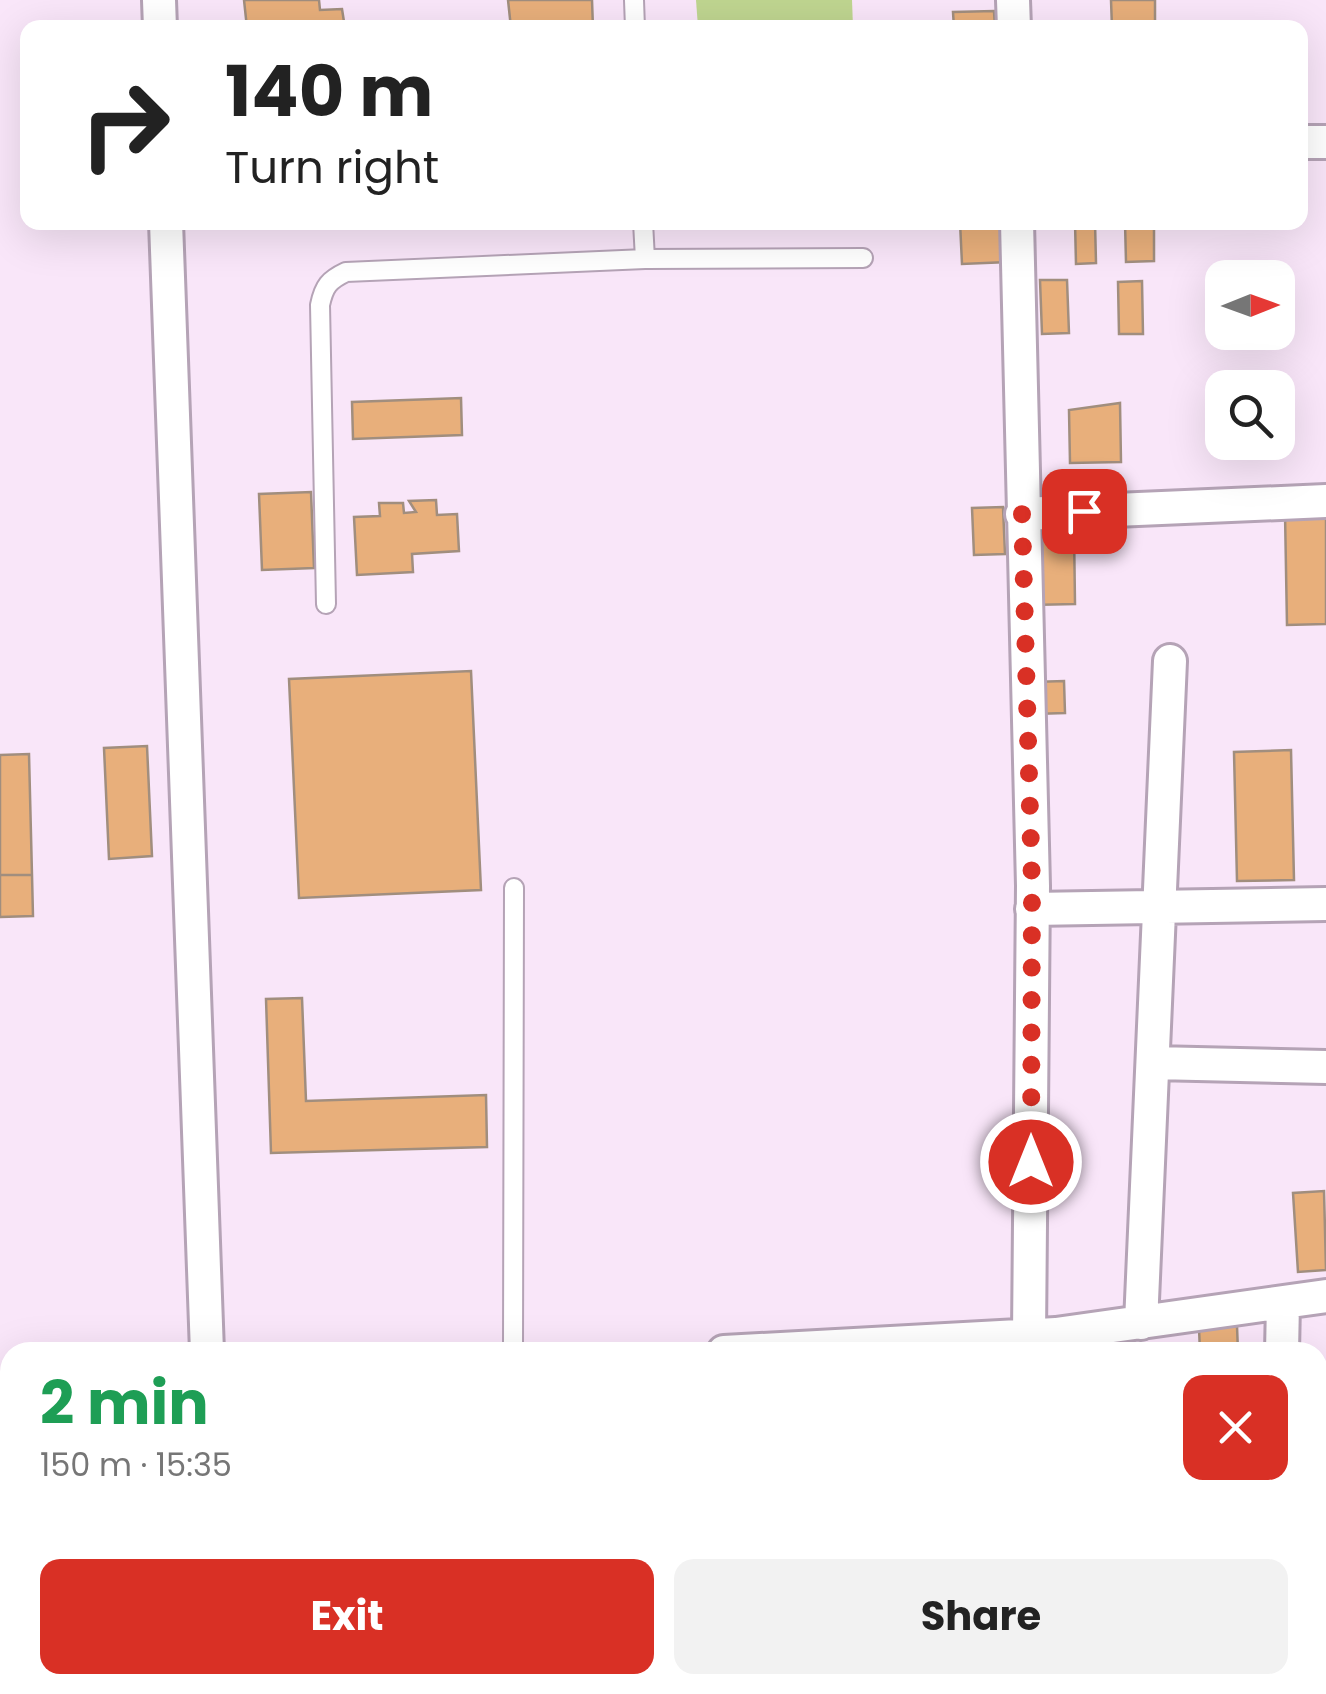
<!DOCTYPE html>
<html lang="en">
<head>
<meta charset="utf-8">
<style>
  body { margin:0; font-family:Poppins,sans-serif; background:#f2f2f2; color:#222; height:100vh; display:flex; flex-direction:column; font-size:38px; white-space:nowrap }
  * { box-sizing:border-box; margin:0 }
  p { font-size:32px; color:#767676 }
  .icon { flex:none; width:55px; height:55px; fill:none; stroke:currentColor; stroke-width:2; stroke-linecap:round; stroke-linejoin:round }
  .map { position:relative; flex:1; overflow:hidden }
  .drawer { position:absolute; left:0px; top:1342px; width:1328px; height:352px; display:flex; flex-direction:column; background:#fff; border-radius:30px 30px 0 0; box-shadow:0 10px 40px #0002 }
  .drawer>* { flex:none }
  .banner { position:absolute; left:20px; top:20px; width:1288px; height:210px; border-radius:20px; box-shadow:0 10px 40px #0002; background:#fff; color:#222; overflow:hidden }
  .needle { width:65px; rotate:89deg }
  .tools { position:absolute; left:1205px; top:260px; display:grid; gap:20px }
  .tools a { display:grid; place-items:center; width:90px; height:90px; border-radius:20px; background:#fff; box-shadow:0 10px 40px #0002; font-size:50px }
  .pin { position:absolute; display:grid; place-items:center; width:85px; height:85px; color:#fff; margin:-42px; border-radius:20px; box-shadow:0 5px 15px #0006 }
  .me { position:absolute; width:110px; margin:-55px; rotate:0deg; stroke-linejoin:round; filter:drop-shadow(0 0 8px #0008) }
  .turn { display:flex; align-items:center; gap:35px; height:210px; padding:0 40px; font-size:45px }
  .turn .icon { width:130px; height:130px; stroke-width:2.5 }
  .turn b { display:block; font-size:70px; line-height:85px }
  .round { display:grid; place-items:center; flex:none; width:105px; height:105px; border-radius:20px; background:#f2f2f2 }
  .summary { display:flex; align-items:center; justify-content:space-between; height:170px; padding:0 40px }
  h1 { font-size:60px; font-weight:700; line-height:75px; color:#1e9e55 }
  .cta { display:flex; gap:20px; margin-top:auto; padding:20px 40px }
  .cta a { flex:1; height:115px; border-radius:20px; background:#d93025; color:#fff; font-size:40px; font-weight:700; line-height:115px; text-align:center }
  .cta a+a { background:#f2f2f2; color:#222 }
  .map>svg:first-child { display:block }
</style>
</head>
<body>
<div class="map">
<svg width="1326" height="1694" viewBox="0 0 1326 1694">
  <rect width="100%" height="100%" fill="#f9e6f9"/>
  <!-- green -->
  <path fill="#bfd590" d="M696 0H852L853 27H698Z"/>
  <!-- building -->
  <path fill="#e8af7b" stroke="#a18e7e" stroke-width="2.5" d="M244 0H319L320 10 342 9 345 28H247Z
    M508 0H592L593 28H511Z
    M1111 0H1155V28H1112Z
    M994 11 995 28H954L953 12Z
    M960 222H1007L1008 262 962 264Z
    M1075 222H1095L1096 263 1076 264Z
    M1125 222H1154V261L1126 262Z
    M1040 280H1067L1069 333 1042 334Z
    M1142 281 1143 334H1119L1118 282Z
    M461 398 462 435 353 439 352 402Z
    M1120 403 1121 462 1070 463 1069 410Z
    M311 492 314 568 262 570 259 494Z
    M436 500 437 515 457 514 459 551 412 554 413 572 357 575 354 517 380 516 379 503H403L404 513 416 512 409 501Z
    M1003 507 1005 554 974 555 972 508Z
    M1326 512V624L1287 625 1285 513Z
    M1030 530H1074L1075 604 1031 605Z
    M471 671 481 890 299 898 289 679Z
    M1064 681 1065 713 1034 714 1033 682Z
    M147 746 152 856 109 859 104 748Z
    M1291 750 1294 880 1237 881 1234 752Z
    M29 754 32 875H0V755Z
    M0 875H32L33 916 0 917Z
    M302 998 306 1101 486 1095 487 1147 271 1153 266 999Z
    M1324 1191 1326 1270 1298 1272 1293 1193Z
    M1237 1326 1238 1352H1200L1199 1328Z
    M1318 1424H1326V1480H1318Z
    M1326 1506V1621L1318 1618V1507Z
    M6 1525 9 1567 0 1568V1526Z
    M9 1567 10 1618 0 1619V1568Z
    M1326 1652V1694H1296V1685H1318V1653Z
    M166 1685H221L222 1694H167Z
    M250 1685H281V1694H250Z
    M574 1685H654L655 1691 574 1694Z
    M1181 1685H1257L1213 1694H1183Z"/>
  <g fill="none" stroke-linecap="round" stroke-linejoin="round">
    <!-- lane casing -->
    <g stroke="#b5a3b6" stroke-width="22">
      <path id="lane" d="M634 0 635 28
        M643 222 645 259
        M326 604 320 305C324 286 329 280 346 272L645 259 863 258
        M513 1352 514 888"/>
    </g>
    <!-- street casing -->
    <g stroke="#b5a3b6" stroke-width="38">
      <path id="street" d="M159 0 160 28
        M1013 0 1014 28
        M1300 142H1326
        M166 222 207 1352
        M1017 222 1033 886 1029 1336
        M1022 514 1326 501
        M1032 909 1326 904
        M1154 1063 1326 1067
        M1141 1323 1170 661
        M724 1352 1056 1334 1326 1296
        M1282 1352 1283 1303
        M0 1430 10 1429
        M0 1635H10
        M48 1685 49 1694
        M969 1685 976 1694
        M367 1694V1685
        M710 1694 711 1685
        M1276 1694 1277 1685"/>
    </g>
    <!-- lane -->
    <use href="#lane" stroke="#fff" stroke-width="18"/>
    <!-- street -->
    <use href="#street" stroke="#fff" stroke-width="32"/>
  </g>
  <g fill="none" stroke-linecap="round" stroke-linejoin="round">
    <!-- route -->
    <path stroke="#d93025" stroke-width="18" stroke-dasharray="0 32.4" d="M1031 1162 1032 886 1022 514 1084 511"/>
  </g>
</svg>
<div class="tools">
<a><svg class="needle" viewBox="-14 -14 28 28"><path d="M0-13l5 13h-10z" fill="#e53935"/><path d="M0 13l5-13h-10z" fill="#767676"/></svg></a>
<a><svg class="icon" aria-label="search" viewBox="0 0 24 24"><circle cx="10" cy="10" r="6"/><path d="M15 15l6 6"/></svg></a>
</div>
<div class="pin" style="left:1084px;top:511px;background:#d93025"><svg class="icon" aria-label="arrive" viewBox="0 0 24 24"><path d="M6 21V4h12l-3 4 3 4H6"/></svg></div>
<svg class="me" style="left:1031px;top:1162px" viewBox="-20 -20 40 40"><circle r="17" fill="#d93025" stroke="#fff" stroke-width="3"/><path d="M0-11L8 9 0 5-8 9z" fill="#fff"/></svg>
<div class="banner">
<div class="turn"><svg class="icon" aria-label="right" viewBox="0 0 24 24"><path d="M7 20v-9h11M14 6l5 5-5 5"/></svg><div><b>140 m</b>Turn right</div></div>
</div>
<section class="drawer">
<div class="summary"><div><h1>2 min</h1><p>150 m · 15:35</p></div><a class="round" style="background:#d93025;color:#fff"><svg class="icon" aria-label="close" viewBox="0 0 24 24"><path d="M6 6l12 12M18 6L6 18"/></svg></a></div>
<div class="cta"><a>Exit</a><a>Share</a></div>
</section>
</div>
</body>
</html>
